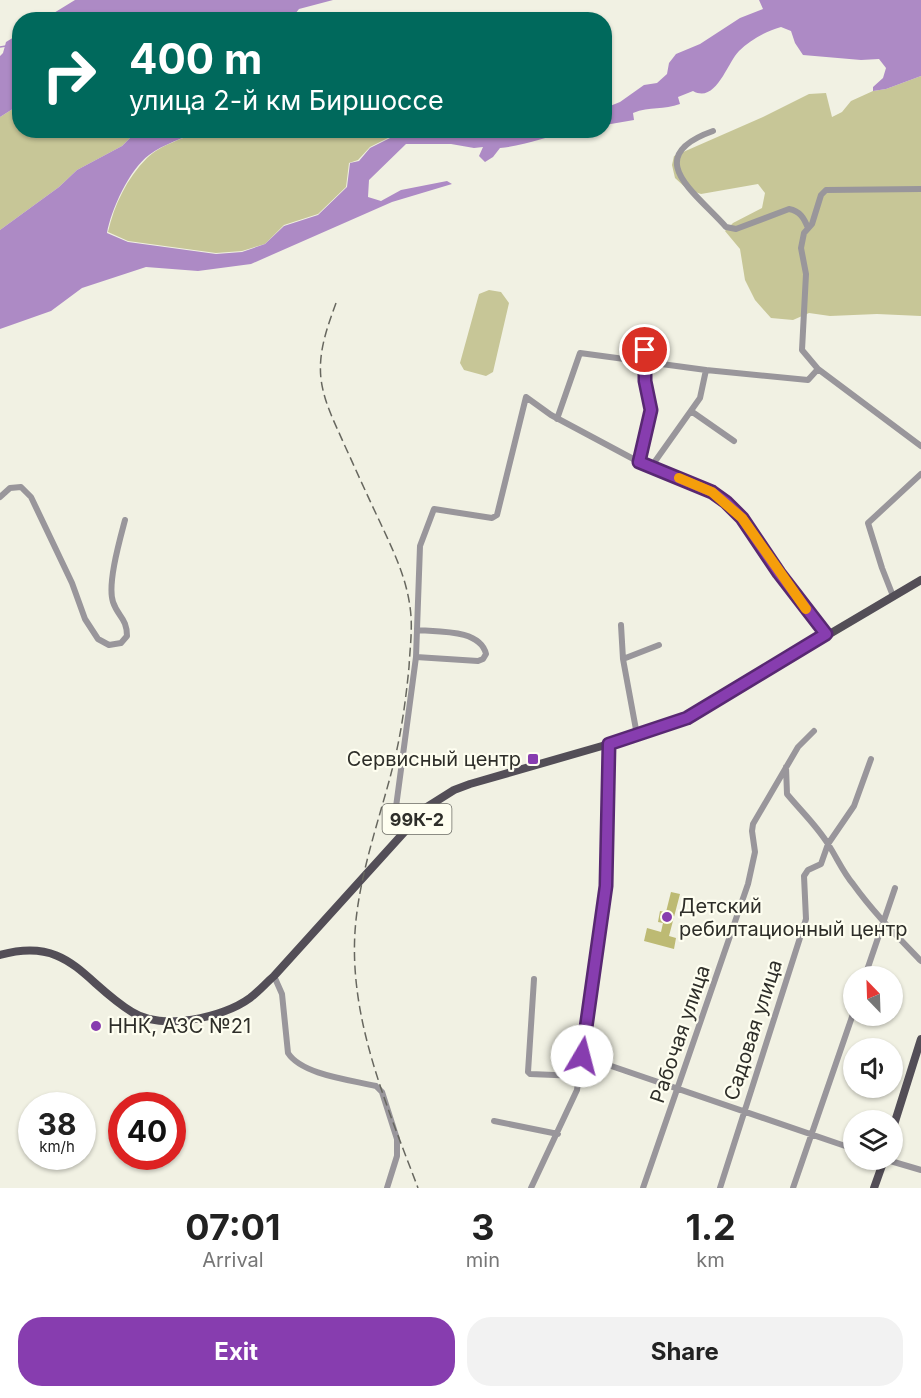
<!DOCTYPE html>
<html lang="en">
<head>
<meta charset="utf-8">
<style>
  body { margin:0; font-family:Inter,sans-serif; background:#f2f2f2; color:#222; height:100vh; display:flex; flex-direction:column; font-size:22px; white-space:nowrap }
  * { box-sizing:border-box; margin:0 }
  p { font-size:20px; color:#767676 }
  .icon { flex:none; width:33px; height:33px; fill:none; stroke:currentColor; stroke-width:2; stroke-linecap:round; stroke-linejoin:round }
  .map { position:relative; height:1188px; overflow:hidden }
  .panel { display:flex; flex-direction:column; background:#fff; flex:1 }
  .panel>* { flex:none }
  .banner { position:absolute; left:12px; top:12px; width:600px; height:126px; border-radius:24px; box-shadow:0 2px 4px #0004; background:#00695c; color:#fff; overflow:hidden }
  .needle { width:39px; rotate:337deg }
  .buttons { position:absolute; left:843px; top:966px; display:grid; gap:12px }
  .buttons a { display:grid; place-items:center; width:60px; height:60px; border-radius:50%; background:#fff; box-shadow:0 2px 4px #0004; font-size:30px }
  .speed { position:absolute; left:18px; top:1092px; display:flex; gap:12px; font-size:30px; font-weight:700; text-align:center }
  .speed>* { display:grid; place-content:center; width:78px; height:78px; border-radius:50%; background:#fff; box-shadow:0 2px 4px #0004; line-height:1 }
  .speed small { font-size:15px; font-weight:400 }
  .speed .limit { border:9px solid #d22; background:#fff; color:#111 }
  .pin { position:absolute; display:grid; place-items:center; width:51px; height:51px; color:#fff; margin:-26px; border:3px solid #fff; border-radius:50%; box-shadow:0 2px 6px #0007 }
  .me { position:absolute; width:66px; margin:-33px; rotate:8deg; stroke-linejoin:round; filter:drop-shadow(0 0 4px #0008) }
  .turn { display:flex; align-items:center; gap:21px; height:126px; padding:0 18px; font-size:27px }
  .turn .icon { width:78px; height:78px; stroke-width:2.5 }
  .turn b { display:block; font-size:42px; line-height:51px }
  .eta { display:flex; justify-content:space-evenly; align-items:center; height:102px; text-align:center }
  .eta b { font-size:36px; font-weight:700; line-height:42px }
  .action { display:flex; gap:12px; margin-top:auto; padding:12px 18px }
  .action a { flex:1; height:69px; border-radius:24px; background:#873daf; color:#fff; font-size:24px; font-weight:700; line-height:69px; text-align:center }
  .action a+a { background:#f2f2f2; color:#222 }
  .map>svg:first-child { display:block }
</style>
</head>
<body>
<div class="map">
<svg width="921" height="1188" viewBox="0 0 921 1188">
  <rect width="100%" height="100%" fill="#f1f1e3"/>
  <!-- green -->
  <path fill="#c7c697" d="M921 76V316L877 314 830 316 809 313 793 320 771 318 755 300 745 280 740 249 725 231 733 223 762 208 765 193 758 184 701 194 687 189 675 178 672 165 674 156 763 117 809 94 826 93 832 117 842 112 851 101 873 91 886 89Z
    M19 105 20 130 137 131 122 146 77 170 59 187 0 230V117Z
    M202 130H402V131L370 147 358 160 349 163 346 187 318 214 284 225 265 244 242 251 216 253 128 241 108 232C114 205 127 178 147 158 160 145 185 138 202 130Z
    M489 290 501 292 509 303 493 372 486 376 464 370 460 363 479 294Z"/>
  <!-- water -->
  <path fill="#ad8ac5" d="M75 0H333L299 9 291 19H243L235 15 230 20 177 18 166 20 44 19Z
    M759 0H921V76L886 89 873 91V87L883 78 886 68 879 59 861 60 803 55 795 43 791 31 781 27C766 31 750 40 739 51 727 63 716 104 693 91L678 97 680 104C664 110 650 106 633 113L634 120 605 125V108L620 102 644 85 657 83 667 74 669 63 676 54 700 44 740 18 763 9Z
    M19 34V105L0 117V56L3 53 6 42Z
    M137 131H200C183 138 164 144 149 155 129 170 111 210 107 233L128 242 216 254 242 252 265 244 284 226 318 215 347 187 350 163 359 161 370 148 404 131H572C548 136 524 146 500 148L493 157 485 162 479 156 483 147 474 148 451 144H406L369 180 368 197 381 201 401 190 447 181 452 184 392 202 251 264 198 271 146 267 82 288 51 311 0 329V230L59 187 77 170 122 146Z"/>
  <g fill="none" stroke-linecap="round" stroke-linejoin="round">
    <!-- stream -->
    <path stroke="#ad8ac5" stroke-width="1.5" d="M0 47 6 46"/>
  </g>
  <!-- building -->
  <path fill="#bdba73" d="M671 892 680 894 669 936 676 938 674 949 644 941 647 928 661 932 663 923 658 922 660 911 666 912Z"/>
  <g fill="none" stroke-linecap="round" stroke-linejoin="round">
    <!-- minor -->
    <path stroke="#99969b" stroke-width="6" d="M713 131C640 157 695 192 726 227L736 229 789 209C800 211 804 218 808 228
      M921 189 826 190 821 195 812 224 804 233 801 248 806 274 802 350 818 369 921 446
      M691 411 734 441
      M557 419 580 353 706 370 808 380 818 369
      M639 462 651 410 645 381V350
      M651 467 700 398 706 370
      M0 497 10 488 21 487 31 497 72 583 85 619 98 639 109 645 121 643 127 636C127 618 118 617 113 602 107 584 120 539 125 520
      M893 596 882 568 868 523 921 474
      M621 625 623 659
      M416 657 478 661 483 659 486 654C480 629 438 632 417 630
      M637 735 623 659 659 645
      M786 767 787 794C801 811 817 826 828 844 837 858 843 872 853 884 873 912 897 936 921 961
      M405 832 397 820 396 807 416 657 420 546 434 509 492 518 497 515 526 397 551 415 639 462 712 492 726 502 742 518 779 573 826 635
      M274 976 282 994 288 1053C302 1075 352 1080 376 1086L382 1092 397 1139V1156L387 1188
      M865 976 895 888
      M534 979 528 1072 530 1074 579 1076
      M582 1056 854 1149
      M494 1121 558 1134
      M887 1160 921 1170
      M531 1188 577 1090 606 886 609 744
      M643 1188 748 884 755 852 752 831 753 824 798 747 814 731
      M720 1188 806 919 804 876 808 870 821 864 828 844 854 806 871 759
      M793 1188 854 1011"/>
    <!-- major -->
    <path stroke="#534e57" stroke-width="8" d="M0 955C69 936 82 981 132 1012 162 1031 223 1018 250 998 259 991 266 983 274 976L427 807 454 790 470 784 609 744 687 718 921 580
      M892 1131 921 1039
      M874 1188 884 1160"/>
    <!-- rail -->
    <path stroke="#67675f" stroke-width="1.5" stroke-dasharray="9 4.5" stroke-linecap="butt" d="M336 303C327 328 318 352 321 379 324 403 335 423 344 444 356 470 367 495 379 520 392 548 406 576 410 607 413 627 410 647 409 667 406 698 402 728 395 758 382 812 362 864 356 920 346 1013 386 1103 418 1188"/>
  </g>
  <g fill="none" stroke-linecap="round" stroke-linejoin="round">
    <!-- route casing -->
    <g stroke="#582872" stroke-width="15">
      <path id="route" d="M582 1056 606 886 609 744 687 718 826 634 779 573 742 518 726 502 712 492 639 462 651 410 645 381V350"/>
    </g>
    <!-- route -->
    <use href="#route" stroke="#873daf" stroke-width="10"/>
    <!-- slow -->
    <path stroke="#f59e0b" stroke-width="10" d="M679 478 712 492 742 518 806 609"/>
  </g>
  <!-- markers -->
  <g fill="#873daf" stroke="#fefef0" stroke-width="2">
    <rect x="527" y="753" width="12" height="12" rx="3"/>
    <circle cx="667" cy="917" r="6"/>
    <circle cx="96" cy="1026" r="6"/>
  </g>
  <g text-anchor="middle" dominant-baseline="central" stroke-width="4.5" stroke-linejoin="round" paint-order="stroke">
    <!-- shield labels -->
    <rect fill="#fefef0" stroke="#6c6c65" stroke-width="1.5" x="382.5" y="804" width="69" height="30" rx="4.5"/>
    <g font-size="18" font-weight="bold" fill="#2e2e29">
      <text x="417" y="819">99К-2</text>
    </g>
    <!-- poi labels -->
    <g font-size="20" fill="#2e2e29" stroke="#fefef0" text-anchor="start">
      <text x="521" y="759" text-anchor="end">Сервисный центр</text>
      <text x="679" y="906">Детский<tspan x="679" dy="23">ребилтационный центр</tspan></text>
      <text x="108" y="1026">ННК, АЗС №21</text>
    </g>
    <!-- street labels -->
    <g font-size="20" fill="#2e2e29" stroke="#fefef0">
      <text transform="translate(753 1030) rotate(-72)">Садовая улица</text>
      <text transform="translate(680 1034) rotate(-71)">Рабочая улица</text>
    </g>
  </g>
</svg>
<div class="buttons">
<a><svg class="needle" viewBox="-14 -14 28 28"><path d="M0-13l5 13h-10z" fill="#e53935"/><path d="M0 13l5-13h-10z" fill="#767676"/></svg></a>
<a><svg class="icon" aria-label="sound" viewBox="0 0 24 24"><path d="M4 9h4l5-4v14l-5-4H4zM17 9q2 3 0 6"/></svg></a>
<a><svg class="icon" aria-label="layers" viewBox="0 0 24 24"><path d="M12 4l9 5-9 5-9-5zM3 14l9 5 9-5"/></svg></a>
</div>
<div class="speed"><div>38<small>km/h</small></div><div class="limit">40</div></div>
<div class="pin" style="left:645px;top:350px;background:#d93025"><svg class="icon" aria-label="arrive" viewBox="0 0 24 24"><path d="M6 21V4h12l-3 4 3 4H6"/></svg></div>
<svg class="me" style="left:582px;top:1056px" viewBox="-20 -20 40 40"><circle r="19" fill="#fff"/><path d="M0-13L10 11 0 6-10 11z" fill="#873daf"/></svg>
<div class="banner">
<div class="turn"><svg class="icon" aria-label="right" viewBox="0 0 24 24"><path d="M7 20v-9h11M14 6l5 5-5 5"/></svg><div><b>400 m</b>улица 2-й км Биршоссе</div></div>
</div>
</div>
<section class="panel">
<div class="eta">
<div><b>07:01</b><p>Arrival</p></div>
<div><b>3</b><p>min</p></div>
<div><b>1.2</b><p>km</p></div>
</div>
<div class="action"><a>Exit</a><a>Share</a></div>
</section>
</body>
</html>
